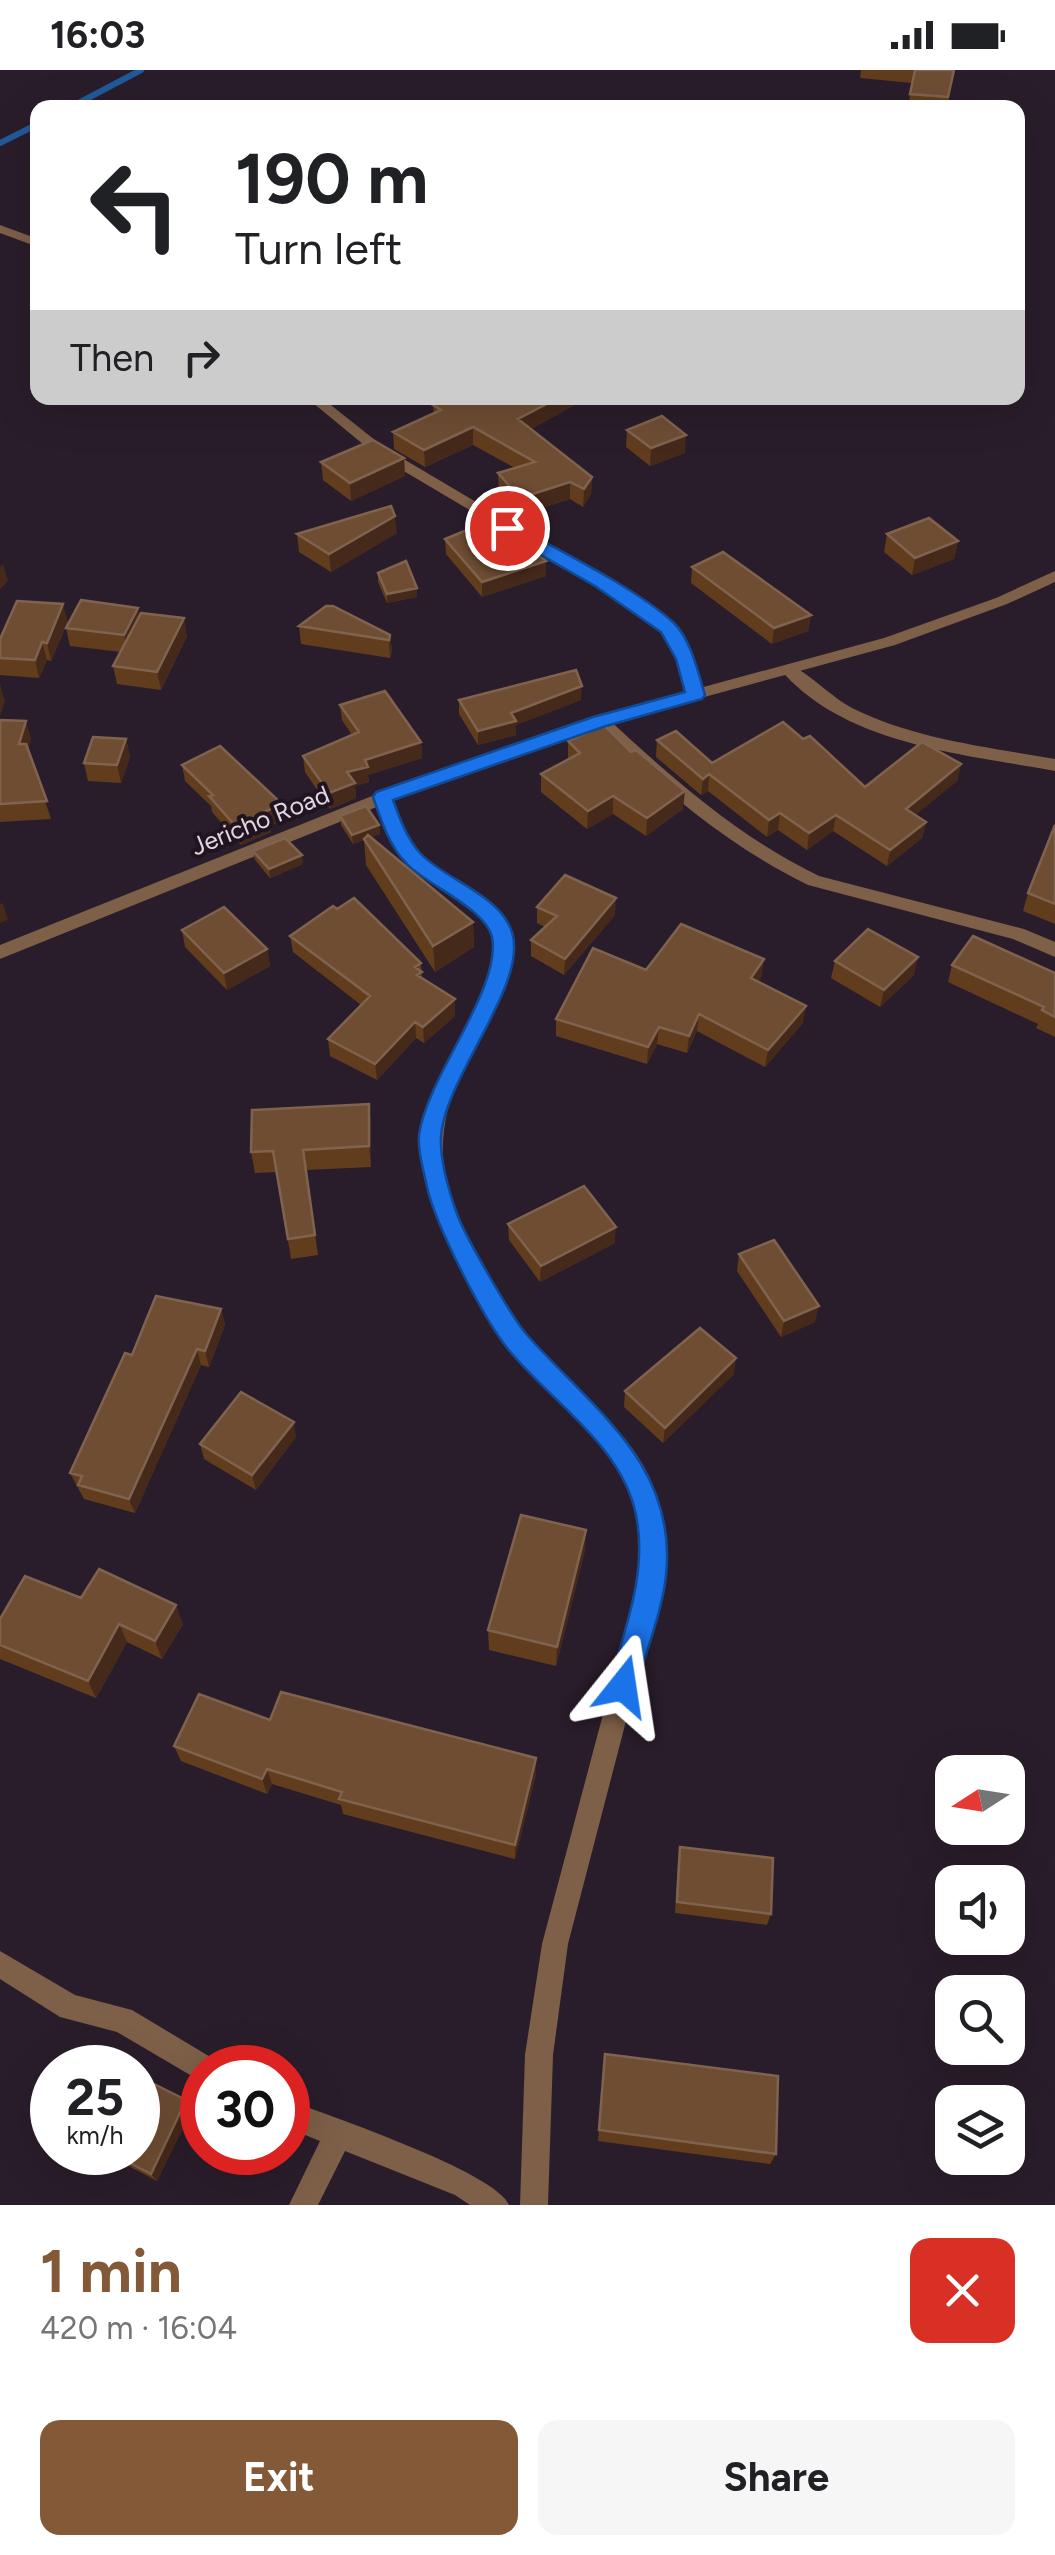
<!DOCTYPE html>
<html lang="en">
<head>
<meta charset="utf-8">
<style>
  body { margin:0; font-family:Figtree,sans-serif; background:#f6f6f6; color:#202124; height:100vh; display:flex; flex-direction:column; font-size:38px; white-space:nowrap }
  * { box-sizing:border-box; margin:0 }
  p { font-size:32px; color:#757577 }
  .icon { flex:none; width:55px; height:55px; fill:none; stroke:currentColor; stroke-width:2; stroke-linecap:round; stroke-linejoin:round }
  .map { position:relative; height:2135px; overflow:hidden }
  .panel { display:flex; flex-direction:column; background:#fff; flex:1 }
  .panel>* { flex:none }
  .hud { position:absolute; left:30px; top:30px; width:995px; height:305px; border-radius:20px; box-shadow:0 10px 40px #0002; background:#fff; color:#202124; overflow:hidden }
  .needle { width:65px; rotate:258deg }
  .fabs { position:absolute; left:935px; top:1685px; display:grid; gap:20px }
  .fabs a { display:grid; place-items:center; width:90px; height:90px; border-radius:20px; background:#fff; box-shadow:0 10px 40px #0002; font-size:50px }
  .speed { position:absolute; left:30px; top:1975px; display:flex; gap:20px; font-size:50px; font-weight:700; text-align:center }
  .speed>* { display:grid; place-content:center; width:130px; height:130px; border-radius:50%; background:#fff; box-shadow:0 10px 40px #0002; line-height:1 }
  .speed small { font-size:25px; font-weight:400 }
  .speed .limit { border:15px solid #d22; background:#fff; color:#111 }
  .pin { position:absolute; display:grid; place-items:center; width:85px; height:85px; color:#fff; margin:-42px; border:5px solid #fff; border-radius:50%; box-shadow:0 2px 10px #0007 }
  .me { position:absolute; width:110px; margin:-55px; rotate:15deg; stroke-linejoin:round; filter:drop-shadow(0 0 8px #0008) }
  .turn { display:flex; align-items:center; gap:35px; height:210px; padding:0 40px; font-size:45px }
  .turn .icon { width:130px; height:130px; stroke-width:2.5 }
  .turn b { display:block; font-size:70px; line-height:85px }
  .then { display:flex; align-items:center; height:95px; padding:0 40px; background:#0003; gap:20px; font-size:38px }
  .round { display:grid; place-items:center; flex:none; width:105px; height:105px; border-radius:20px; background:#f6f6f6 }
  .headline { display:flex; align-items:center; justify-content:space-between; height:170px; padding:0 40px }
  h1 { font-size:60px; font-weight:700; line-height:75px; color:#835938 }
  .action { display:flex; gap:20px; margin-top:auto; padding:20px 40px }
  .action a { flex:1; height:115px; border-radius:20px; background:#835938; color:#fff; font-size:40px; font-weight:700; line-height:115px; text-align:center }
  .action a+a { background:#f6f6f6; color:#202124 }
  .status { display:flex; justify-content:space-between; align-items:center; height:70px; padding:0 50px; background:#fff; direction:ltr }
  .status svg { height:28px; fill:currentColor }
  .map>svg:first-child { display:block }
</style>
</head>
<body>
<div class="status"><b>16:03</b><svg viewBox="0 0 49 12"><path d="M0 12V9h3v3zM5 12V6h3v6zM10 12V3h3v9zM15 12V0h3v12zM26 1h20v11H26zM47 4h2v5h-2z"/></svg></div>
<div class="map">
<svg width="1055" height="2135" viewBox="0 0 1055 2135">
  <rect width="100%" height="100%" fill="#2a1d2b"/>
  <g fill="none" stroke-linecap="round" stroke-linejoin="round">
    <!-- stream -->
    <path stroke="#215a9a" stroke-width="6" d="M69 38 141 0
      M0 73 38 54"/>
    <!-- minor -->
    <path fill="#7e5f48" fill-rule="evenodd" d="M0 155 38 169V177L0 163Z
      M307 328H322L385 378 606 509 675 555 693 589 703 625 701 629 695 630 687 625 677 589 663 561 596 515 375 384Z
      M788 594C808 602 830 626 852 638 914 669 987 677 1055 689V701C964 684 844 675 780 599Z
      M600 646 606 647C672 708 738 767 819 806L1024 859 1055 872V887L1013 869 808 815C726 775 660 717 594 655V647Z
      M383 721C395 726 406 773 425 790 451 812 488 825 506 856 532 898 461 993 448 1038 442 1063 441 1088 446 1113 457 1168 503 1243 541 1284 580 1325 631 1361 653 1415 664 1444 663 1475 664 1505L568 1874 553 1985 548 2135H520L525 1985 542 1874 640 1505C639 1465 639 1431 618 1396 586 1353 544 1321 510 1279 493 1258 479 1232 466 1208 432 1144 409 1094 434 1021 448 983 499 912 495 875 491 840 431 817 408 794 390 776 382 751 374 727Z
      M0 1881 75 1925 132 1940 212 1988 216 1998H202V2012L117 1962 60 1947 0 1909Z
      M288 2030C329 2046 496 2102 509 2135H470L455 2125 345 2081 318 2135H289L320 2071 288 2058Z"/>
    <!-- tertiary -->
    <path fill="#7e5f48" fill-rule="evenodd" d="M1055 501V512L1007 534 895 575 664 638 530 680 379 736 0 889V875L367 728 518 672 652 631 884 568 996 528Z"/>
  </g>
  <!-- wall -->
  <path fill="#613d1e" d="M861 0H954L947 38H908L912 13 860 8Z
    M477 328H600L593 332 587 328 531 359 592 407 591 424 583 437 570 429 520 445 499 421 498 403 515 398 473 375 425 397 394 379 393 362 434 344 433 335 472 331Z
    M627 360 685 383 650 396 626 377Z
    M404 388 405 406 351 431 323 410 321 392Z
    M397 463 331 502 299 482 297 464Z
    M887 464 958 471 954 489 912 505 884 482Z
    M445 469 546 506 482 527 446 484Z
    M692 497 811 545 808 561 772 574 691 513Z
    M378 503 417 527 387 533 378 512Z
    M139 545 187 566 161 620 117 614 113 596 121 582 70 576 66 558Z
    M68 552 51 591 47 590 39 608 0 605V569Z
    M299 556 390 565 392 582 390 588 301 574Z
    M459 630H581L516 655V665L478 675 459 644Z
    M340 635 421 672 422 688 368 705 369 712 355 716 356 728 330 739 305 702 303 686 352 665 342 650Z
    M0 650 31 668 28 679 51 749 0 752Z
    M126 669 130 687 121 713 88 711 84 693Z
    M657 670 712 693 865 717 961 694 957 711 915 745 926 752 922 768 887 796 833 761 807 780 778 760 767 767 708 721 701 725 656 687Z
    M568 671 683 739 646 766 613 744 587 759 541 722V704L568 689Z
    M182 695 284 749 270 756 271 762 241 775 212 742 211 736 185 711Z
    M340 746 379 755 380 764 371 767 473 852 474 877 435 902 366 795 364 770 353 774 341 755Z
    M1055 755V854L1023 841 1028 823Z
    M253 781 303 794 270 808 255 790Z
    M537 837 615 845 564 905 531 886V870L545 857 537 853Z
    M182 860 267 879 270 896 227 920 185 877Z
    M290 866 421 893 422 909 455 929V946L424 973 416 968 377 1010 330 986 328 969 361 935 293 882Z
    M835 891 914 905 880 937 831 908Z
    M952 895 1055 903V967L1036 958 1038 954 948 912Z
    M646 900 762 906 758 911 803 953 765 997 697 961 687 983 657 974 647 994 556 966V949Z
    M369 1034 371 1055V1097L306 1100 318 1185 291 1189 277 1102 255 1103 251 1082Z
    M508 1154 615 1173 540 1212 509 1170Z
    M739 1184 815 1252 781 1267 737 1201Z
    M221 1239 225 1255 209 1297 201 1295 135 1443 84 1429 70 1403 132 1285Z
    M734 1304 663 1373 624 1337 625 1321Z
    M296 1367 256 1420 204 1389 200 1374Z
    M585 1480 556 1596 489 1580 488 1560Z
    M81 1528 183 1554 162 1589 127 1572 96 1628 0 1589V1549Z
    M270 1650 536 1688V1704L515 1789 343 1744 341 1735 272 1714 267 1724 181 1691 174 1676Z
    M680 1777 771 1844 767 1855 675 1843 678 1788Z
    M605 1984 776 2084 770 2094 598 2071Z
    M192 2039 157 2111 102 2082H138Z"/>
  <!-- shaded-wall -->
  <path fill="#45291a" d="M558 328H587L518 366V349Z
    M473 357V375L425 397 424 380Z
    M686 365 685 383 650 396 651 378Z
    M404 388 405 406 351 431 350 413Z
    M592 407 591 424 583 437 584 419Z
    M570 412V429L520 445V428Z
    M395 446 397 463 331 502 329 484Z
    M958 471 954 489 912 505 915 488Z
    M546 491V506L482 527V512Z
    M3 494 8 511 0 519V497Z
    M417 518V527L387 533V524Z
    M63 534 68 552 51 591 47 573Z
    M138 538 141 555 128 583 124 565Z
    M811 545 808 561 772 574 774 558Z
    M184 548 187 566 161 620 157 602Z
    M390 565 392 582 390 588 389 570Z
    M42 572 47 590 39 608 35 590Z
    M0 614 5 631 0 646Z
    M582 616 581 630 516 655V665L478 675V661L511 643Z
    M26 651 31 668 24 692 19 674Z
    M126 669 130 687 121 713 117 695Z
    M421 672 422 688 368 705 369 712 355 716 356 728 330 739 329 723 347 702 365 690Z
    M961 694 957 711 902 756 906 739Z
    M709 704 708 721 701 725 703 709Z
    M685 721 683 739 646 766 647 748Z
    M613 726V744L587 759 588 741Z
    M282 734 284 749 270 756 271 762 241 775 238 759 264 742Z
    M780 743 778 760 767 767 769 750Z
    M836 745 833 761 807 780 809 763Z
    M926 752 922 768 887 796 890 780Z
    M379 755 380 764 353 774 352 765Z
    M302 785 303 794 270 808 269 799Z
    M616 828 615 845 564 905 565 889Z
    M3 833 8 850 0 853V834Z
    M473 852 474 877 435 902 433 876Z
    M267 879 270 896 227 920 224 903Z
    M918 887 914 905 880 937 884 920Z
    M764 889 762 906 749 925 751 908Z
    M455 929V946L424 973 423 957Z
    M806 936 803 953 765 997 768 980Z
    M699 944 697 961 687 983 689 966Z
    M415 952 416 968 377 1010 375 994Z
    M659 957 657 974 647 994 648 977Z
    M369 1034 371 1055V1097L369 1076Z
    M616 1157 615 1173 540 1212 541 1196Z
    M819 1236 815 1252 781 1267 784 1251Z
    M221 1239 225 1255 209 1297 205 1281Z
    M197 1279 201 1295 135 1443 129 1429Z
    M736 1288 734 1304 663 1373 665 1358Z
    M294 1352 296 1367 256 1420 252 1405Z
    M586 1460 585 1480 556 1596 557 1577Z
    M176 1535 183 1554 162 1589 155 1571Z
    M119 1554 127 1572 96 1628 88 1611Z
    M536 1688V1704L515 1789V1775Z
    M267 1699 272 1714 267 1724 262 1709Z
    M186 2030 192 2039 157 2111 151 2104Z"/>
  <!-- building -->
  <path fill="#6e4d33" stroke="#80634e" stroke-width="2.5" d="M915 0H954L948 27 910 24Z
    M450 328H467L472 331 477 328H558L518 349 592 407 584 419 570 412 520 428 498 403 535 392 473 357 424 380 393 362 441 340 433 335Z
    M662 346 686 365 651 378 627 360Z
    M373 370 404 388 350 413 321 392Z
    M391 436 395 446 329 484 297 464Z
    M929 448 958 471 915 488 887 464Z
    M491 450 546 491 482 512 445 469Z
    M723 482 811 545 774 558 692 497Z
    M406 491 417 518 387 524 378 503Z
    M81 530 138 538 124 565 66 558Z
    M17 531 63 534 47 573 42 572 35 590 0 588V569Z
    M326 536H333L390 565 389 570 299 556Z
    M141 543 184 548 157 602 113 596Z
    M576 600 582 616 511 643 516 651 478 661 459 630Z
    M385 621 421 672 365 690 368 697 347 702 355 713 329 723 303 686 359 662 340 635Z
    M0 650 26 651 19 674H26L47 731 0 734Z
    M783 652 803 669 810 666 865 717 922 672 961 694 906 739 926 752 890 780 836 745 809 763 780 743 769 750 709 704 703 709 657 670 676 661 712 693Z
    M604 655 631 682 636 680 685 721 647 748 613 726 588 741 541 704 580 683 568 671Z
    M93 667 126 669 117 695 84 693Z
    M220 676 282 734 264 742 269 747 238 759 209 726 213 725 182 695Z
    M366 736 379 755 352 765 340 746Z
    M1055 755V834L1028 823Z
    M368 765 473 852 433 876 364 769Z
    M285 768 302 785 269 799 253 781Z
    M565 805 616 828 565 889 531 870 557 846 537 837Z
    M354 828 421 893 415 897 422 902 417 905 455 929 423 957 415 952 375 994 328 969 370 926 290 866 333 836 337 839Z
    M224 837 267 879 224 903 182 860Z
    M681 854 764 889 751 908 806 936 768 980 699 944 689 966 659 957 648 977 556 949 593 878 646 900Z
    M868 859 918 887 884 920 835 891Z
    M973 866 1055 903V947L1042 940 1044 937 952 895Z
    M369 1034V1076L303 1080 315 1165 288 1169 273 1081 251 1082 252 1040Z
    M584 1116 616 1157 541 1196 508 1154Z
    M774 1170 819 1236 784 1251 739 1184Z
    M156 1226 221 1239 205 1281 197 1279 129 1429 78 1415 82 1406 70 1403 125 1283 132 1285Z
    M700 1258 736 1288 665 1358 625 1321Z
    M241 1322 294 1352 252 1405 200 1374Z
    M521 1445 586 1460 557 1577 488 1560Z
    M99 1499 176 1535 155 1571 119 1554 88 1611 0 1575V1549L25 1506 81 1528Z
    M281 1622 536 1688 515 1775 339 1729 342 1722 267 1699 262 1709 174 1676 199 1624 270 1650Z
    M680 1777 773 1788 771 1844 677 1832Z
    M605 1984 778 2006 776 2084 599 2060Z
    M107 1991 121 1998H103Z
    M138 2006 186 2030 151 2104 109 2082H138Z"/>
  <!-- route -->
  <path fill="#1a73e8" stroke="#114b97" stroke-width="2.5" d="M501 455H513C560 481 636 518 674 553 691 570 698 602 705 625L702 629 606 656 393 730C400 749 407 769 421 784 446 810 500 825 512 862 529 914 444 1008 441 1067 440 1089 449 1121 456 1141 463 1163 513 1250 528 1266 593 1339 678 1395 666 1506 662 1542 646 1580 637 1616L633 1625 623 1629 613 1625 609 1616C624 1561 648 1503 636 1445 622 1375 551 1332 508 1279 483 1248 436 1156 427 1117 424 1101 417 1081 419 1065 427 1006 502 919 492 867 486 839 427 815 407 794 389 776 381 750 373 727L376 722 593 647 685 622 676 589 661 562 595 516 501 462Z"/>
  <g text-anchor="middle" dominant-baseline="central" stroke-width="8" stroke-linejoin="round" paint-order="stroke">
    <!-- street labels -->
    <g font-size="25" fill="#e0d7e0" stroke="#201421">
      <text transform="translate(260 750) rotate(-22)">Jericho Road</text>
    </g>
  </g>
</svg>
<div class="fabs">
<a><svg class="needle" viewBox="-14 -14 28 28"><path d="M0-13l5 13h-10z" fill="#e53935"/><path d="M0 13l5-13h-10z" fill="#757577"/></svg></a>
<a><svg class="icon" aria-label="sound" viewBox="0 0 24 24"><path d="M4 9h4l5-4v14l-5-4H4zM17 9q2 3 0 6"/></svg></a>
<a><svg class="icon" aria-label="search" viewBox="0 0 24 24"><circle cx="10" cy="10" r="6"/><path d="M15 15l6 6"/></svg></a>
<a><svg class="icon" aria-label="layers" viewBox="0 0 24 24"><path d="M12 4l9 5-9 5-9-5zM3 14l9 5 9-5"/></svg></a>
</div>
<div class="speed"><div>25<small>km/h</small></div><div class="limit">30</div></div>
<div class="pin" style="left:507px;top:458px;background:#d93025"><svg class="icon" aria-label="arrive" viewBox="0 0 24 24"><path d="M6 21V4h12l-3 4 3 4H6"/></svg></div>
<svg class="me" style="left:623px;top:1616px" viewBox="-20 -20 40 40"><path d="M0-17L14 15 0 8-14 15z" fill="#1a73e8" stroke="#fff" stroke-width="4"/></svg>
<div class="hud">
<div class="turn"><svg class="icon" aria-label="left" viewBox="0 0 24 24"><path d="M17 20v-9H6M10 6l-5 5 5 5"/></svg><div><b>190 m</b>Turn left</div></div>
<div class="then">Then<svg class="icon" aria-label="right" viewBox="0 0 24 24"><path d="M7 20v-9h11M14 6l5 5-5 5"/></svg></div>
</div>
</div>
<section class="panel">
<div class="headline"><div><h1>1 min</h1><p>420 m · 16:04</p></div><a class="round" style="background:#d93025;color:#fff"><svg class="icon" aria-label="close" viewBox="0 0 24 24"><path d="M6 6l12 12M18 6L6 18"/></svg></a></div>
<div class="action"><a>Exit</a><a>Share</a></div>
</section>
</body>
</html>
